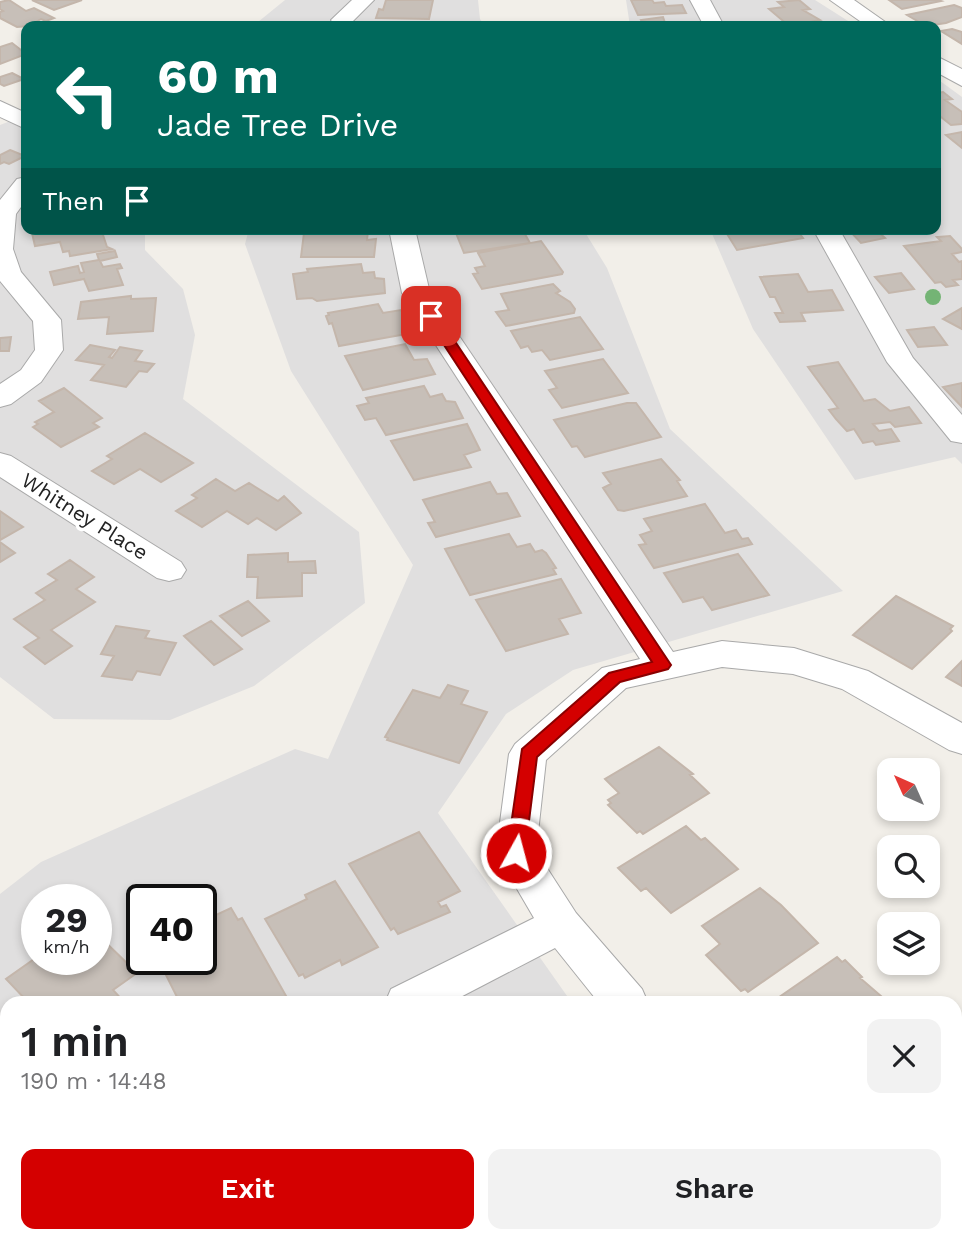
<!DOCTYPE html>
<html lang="en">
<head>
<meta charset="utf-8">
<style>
  body { margin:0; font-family:"Work Sans",sans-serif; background:#f2f2f2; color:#202124; height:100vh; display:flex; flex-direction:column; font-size:26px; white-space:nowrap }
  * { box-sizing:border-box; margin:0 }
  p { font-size:23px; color:#757577 }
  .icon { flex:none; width:38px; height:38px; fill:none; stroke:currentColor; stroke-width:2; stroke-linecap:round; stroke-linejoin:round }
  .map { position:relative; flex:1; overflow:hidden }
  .panel { position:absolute; left:0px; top:996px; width:962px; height:247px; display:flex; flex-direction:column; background:#fff; border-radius:21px 21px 0 0; box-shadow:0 4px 10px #0003 }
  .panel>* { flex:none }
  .banner { position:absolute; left:21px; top:21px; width:920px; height:214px; border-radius:14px; box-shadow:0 4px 10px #0003; background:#00695c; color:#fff; overflow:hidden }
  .needle { width:46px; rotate:315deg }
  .tools { position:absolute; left:877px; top:758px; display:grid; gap:14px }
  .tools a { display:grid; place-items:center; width:63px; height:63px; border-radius:14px; background:#fff; box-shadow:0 4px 10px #0003; font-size:35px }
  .speed { position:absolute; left:21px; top:884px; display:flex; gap:14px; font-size:35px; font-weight:700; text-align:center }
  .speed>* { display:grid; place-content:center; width:91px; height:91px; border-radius:50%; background:#fff; box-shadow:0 4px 10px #0003; line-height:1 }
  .speed small { font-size:18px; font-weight:400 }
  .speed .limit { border:4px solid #111; border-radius:10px; background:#fff; color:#111 }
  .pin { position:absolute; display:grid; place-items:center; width:60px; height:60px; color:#fff; margin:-30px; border-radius:14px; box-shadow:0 4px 10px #0006 }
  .me { position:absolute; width:77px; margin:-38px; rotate:7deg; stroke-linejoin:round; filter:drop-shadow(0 0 5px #0008) }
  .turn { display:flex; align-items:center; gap:24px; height:147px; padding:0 21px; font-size:32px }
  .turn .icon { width:91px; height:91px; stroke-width:2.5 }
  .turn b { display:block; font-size:49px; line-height:60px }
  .then { display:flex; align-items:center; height:66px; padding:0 21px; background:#0003; gap:14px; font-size:26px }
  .round { display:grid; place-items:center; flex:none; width:74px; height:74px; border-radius:14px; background:#f2f2f2 }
  .head { display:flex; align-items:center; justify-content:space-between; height:119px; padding:0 21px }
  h1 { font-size:42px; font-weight:600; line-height:52px }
  .primary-button { display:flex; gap:14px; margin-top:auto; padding:14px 21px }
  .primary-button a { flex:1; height:80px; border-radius:14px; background:#d40000; color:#fff; font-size:28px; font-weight:600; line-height:80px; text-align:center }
  .primary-button a+a { background:#f2f2f2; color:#202124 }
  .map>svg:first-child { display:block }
</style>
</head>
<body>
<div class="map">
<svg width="962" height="1242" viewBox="0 0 962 1242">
  <rect width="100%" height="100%" fill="#f2efe9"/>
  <!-- residential -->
  <path fill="#e0dfdf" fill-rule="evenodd" d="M285 0H478L480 19 485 26H253Z
    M626 0H815L856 26H630Z
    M936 78 962 97V464L955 457 855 480 753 329 710 229H936Z
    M26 115V229H145V250L183 289 195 335 183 399 359 532 365 603 254 686 170 720 54 719 0 677V125Z
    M249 229H583L607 268 670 429 843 591 573 670 506 714 438 813 572 1003H7V1236H706L709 1242H0V894L41 862 295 749 328 759 413 565 291 371 245 244ZM37 900H96V959H37ZM142 900H201V959H142Z"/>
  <!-- building -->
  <path fill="#c7bfb8" stroke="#c4b6ab" stroke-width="2" d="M9 0 26 11 34 8 54 18 46 21 41 19 29 26 17 27 0 18V12L3 11 0 9V2Z
    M32 0H82L54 10Z
    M386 0H433L429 19 376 18 379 9 383 10Z
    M631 0H652L654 3 664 2 666 6 682 5 686 13 638 15Z
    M799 0 810 9 803 10 820 20 789 26 769 9 784 7 778 2Z
    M889 0H938L941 1 902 9Z
    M954 5 962 8V17L946 23 926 26 907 15Z
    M663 17 666 26H644L641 20Z
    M952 29 962 32V44L941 31Z
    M12 43 26 54 0 64V47Z
    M12 73 24 79 4 86 0 84V77Z
    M943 92 952 99 945 100 962 112V124L951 125 941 117H936V93Z
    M962 132V148L946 135Z
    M10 150 25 156 9 164 4 162 0 164V155Z
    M55 229H101L107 247 112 249 70 256 69 251 63 252 60 242 35 246 32 233Z
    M469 229H522L530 243 464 253 456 233 470 231Z
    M724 229H796L803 238 737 250Z
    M848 229H875L885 238 861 243Z
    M368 231 367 240 376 239 374 257H301L304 233Z
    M950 236 962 249V252L952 254 959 262 962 261V279L953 280 958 285 946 287 941 282 935 283 904 246 941 241 937 237Z
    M541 241 563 272 562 274 482 289 473 274 478 273 475 268 485 266 478 253Z
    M115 251 117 257 100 261 103 267 120 264 122 268 117 269 123 285 89 291 84 279 54 285 50 272 78 266 80 273 84 272 81 263 99 260 97 254Z
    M361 264 363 273 374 272 375 278 384 279 385 293 317 301 312 298 297 299 293 274 308 272 307 269Z
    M901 273 914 289 889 293 875 277Z
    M798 274 808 292 832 290 843 310 801 313 805 321 780 322 775 313H783L775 297H770L760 277Z
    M553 284 560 291 556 293 570 302 575 309 574 313 506 326 496 312 509 310 501 294Z
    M131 296V299L156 298 153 331 107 334 109 317 78 319 81 302Z
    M378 304 383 313 401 310 412 333 339 346 332 323 329 324 326 316 329 315 328 313Z
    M962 308V329L943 319Z
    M580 317 603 349 550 360 542 350 532 352 528 346 521 348 511 331Z
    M934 327 947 345 918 347 907 330Z
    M11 337 9 351H0V338Z
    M405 344 414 360 427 359 435 374 363 390 345 356Z
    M90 345 115 350 109 357 112 358 120 347 142 351 135 361 154 364 147 372 139 371 126 387 91 380 104 365 76 360Z
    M603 359 628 393 562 408 549 390 557 388 545 371Z
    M838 362 864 401 875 399 890 411 909 407 921 423 895 427 890 422 873 424 879 431 891 429 899 441 876 445 873 441 863 443 854 429 847 431 836 419 829 410 838 408 808 367Z
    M962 383V407L943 387Z
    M424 386 430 397 442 394 446 401 455 402 463 418 386 435 376 418 365 420 357 406 369 403 366 398Z
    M64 388 102 418 93 423 99 427 61 447 33 427 38 424 35 422 54 412 39 401Z
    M627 403H636L661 437 585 457 577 446 572 447 554 420Z
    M467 424 480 450 464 455 471 467 414 480 391 441Z
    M145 433 193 463 161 482 140 469 114 484 92 471 112 459 107 456Z
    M661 459 680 480 677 481 687 496 624 511 618 510 603 488 611 484 603 473Z
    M216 479 235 491 249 483 278 501 284 496 301 513 276 530 257 518 248 524 227 511 202 527 176 511 197 498 192 495Z
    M490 482 497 494 507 493 520 516 436 537 428 523 435 522 423 500Z
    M705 504 725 533 736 530 742 539 748 538 752 544 654 568 639 545 646 544 640 535 652 531 644 519Z
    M0 511 23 527 0 540Z
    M509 534 517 547 530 544 535 552 542 550 546 553 556 568 553 569 556 574 470 595 445 549Z
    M0 542 15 553 0 562Z
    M288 553V562L315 561 316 573H302V596L257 598 258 577H247L248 555Z
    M738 554 769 595 712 610 703 597 683 602 664 573Z
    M70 560 94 577 76 589 95 602 51 630 72 646 45 664 24 647 39 638 14 619 45 600 36 593 57 580 48 574Z
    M561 579 581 613 559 619 568 634 506 651 476 600Z
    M896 596 953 626 950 629 952 631 912 669 853 635Z
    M248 601 269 621 242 636 220 616Z
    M211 621 242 649 214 665 184 636Z
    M116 626 149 631 145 638 176 643 160 675 137 671 132 680 102 676 114 656 101 654Z
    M962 661V686L946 677Z
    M448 685 468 691 461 704 487 712 459 763 387 740 388 738 385 737 413 690 440 698Z
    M659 747 693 774 690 775 709 793 643 834 640 831 637 833 608 805 611 803 608 800 619 793 605 779Z
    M686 826 701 840 705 838 738 869 671 913 646 888 641 891 618 868Z
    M419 832 460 891 438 902 441 907 446 905 450 912 398 934 394 928 391 930 349 864Z
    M335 881 378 947 342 965 340 960 305 978 303 974 299 976 265 919 307 899 305 895Z
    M760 888 781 905 818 943 748 992 745 989 741 991 706 955 720 944 702 926Z
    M231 908 238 920 242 918 290 1003H180L158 959H201V922Z
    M96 933 137 973 113 990 125 1003H25L27 1001 6 979 37 957 96 959Z
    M837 957 842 962 845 960 862 977 860 978 889 1003H783L778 998Z
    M962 1082V1177L956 1179V1083Z
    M7 1103V1191L0 1195V1106Z
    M7 1205V1236H93L84 1242H0V1209Z
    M962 1229V1242H920L918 1239 956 1236V1231Z
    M149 1236H268L271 1242H151Z
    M307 1236H386L374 1242H362L359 1236 348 1242H311Z
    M614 1236H702L688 1242H617Z"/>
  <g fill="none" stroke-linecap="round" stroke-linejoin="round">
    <!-- minor casing -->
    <g stroke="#a9a9a9" stroke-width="2">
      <path id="minor" d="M352 0H374L353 21 356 26H335L331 20Z
        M690 0H710L724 26H704Z
        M830 0H854L891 26H867Z
        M936 56 962 69V86L936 72Z
        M0 101 26 113V129L0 117Z
        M26 177V200L16 214 13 249 21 272 61 320 63 350 41 382 11 404 0 407V384L21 370 35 350 33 321 0 281V200L17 179Z
        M389 229H415L430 293 673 652 722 641 794 648 868 671 962 723V754L949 750 842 689 793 674 722 667 626 688 546 760 536 851 576 913 642 989 648 1003H599L555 948 449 1003H385L391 989 534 918 496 853 509 754 515 744 602 668 640 659 402 293Z
        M813 229H839L913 358 962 415V443L951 441 887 362Z
        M0 453 11 456 181 562 186 570 181 578 169 581 157 578 0 477Z
        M763 1236H813L816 1242H766Z"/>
    </g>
    <!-- minor -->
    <use href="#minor" fill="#fff" fill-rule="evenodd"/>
  </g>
  <!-- trees -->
  <circle fill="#74b475" cx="933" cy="297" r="8"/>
  <!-- route -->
  <path fill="#d40000" stroke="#8a0000" stroke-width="2" d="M431 312 438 316 671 665 668 669 620 682 537 757 525 853 522 858 516 860 509 858 507 853 522 749 609 673 652 662 425 316Z"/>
  <g text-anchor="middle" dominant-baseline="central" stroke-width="7" stroke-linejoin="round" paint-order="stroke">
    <!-- street labels -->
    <g font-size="21" fill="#222" stroke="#fff">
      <text transform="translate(85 516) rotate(32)">Whitney Place</text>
    </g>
  </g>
</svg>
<div class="tools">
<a><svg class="needle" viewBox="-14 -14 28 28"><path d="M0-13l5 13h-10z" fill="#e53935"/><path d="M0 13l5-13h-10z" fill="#757577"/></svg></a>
<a><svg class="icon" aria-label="search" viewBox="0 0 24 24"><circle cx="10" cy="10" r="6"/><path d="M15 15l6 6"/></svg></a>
<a><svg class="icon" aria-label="layers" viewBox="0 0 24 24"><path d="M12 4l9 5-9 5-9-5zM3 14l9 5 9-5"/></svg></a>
</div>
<div class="speed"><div>29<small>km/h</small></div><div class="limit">40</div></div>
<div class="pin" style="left:431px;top:316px;background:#d93025"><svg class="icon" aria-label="arrive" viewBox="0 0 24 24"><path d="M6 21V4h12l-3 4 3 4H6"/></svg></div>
<svg class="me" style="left:516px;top:853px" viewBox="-20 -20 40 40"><circle r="17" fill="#d40000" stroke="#fff" stroke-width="3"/><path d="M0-11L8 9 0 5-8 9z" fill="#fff"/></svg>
<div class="banner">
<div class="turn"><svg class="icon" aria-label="left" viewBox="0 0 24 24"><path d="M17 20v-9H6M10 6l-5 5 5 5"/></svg><div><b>60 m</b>Jade Tree Drive</div></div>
<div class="then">Then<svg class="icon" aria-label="arrive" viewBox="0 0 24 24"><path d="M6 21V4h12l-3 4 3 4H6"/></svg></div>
</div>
<section class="panel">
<div class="head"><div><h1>1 min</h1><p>190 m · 14:48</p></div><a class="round"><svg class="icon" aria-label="close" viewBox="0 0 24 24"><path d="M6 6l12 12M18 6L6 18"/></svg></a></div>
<div class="primary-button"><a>Exit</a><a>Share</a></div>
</section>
</div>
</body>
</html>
